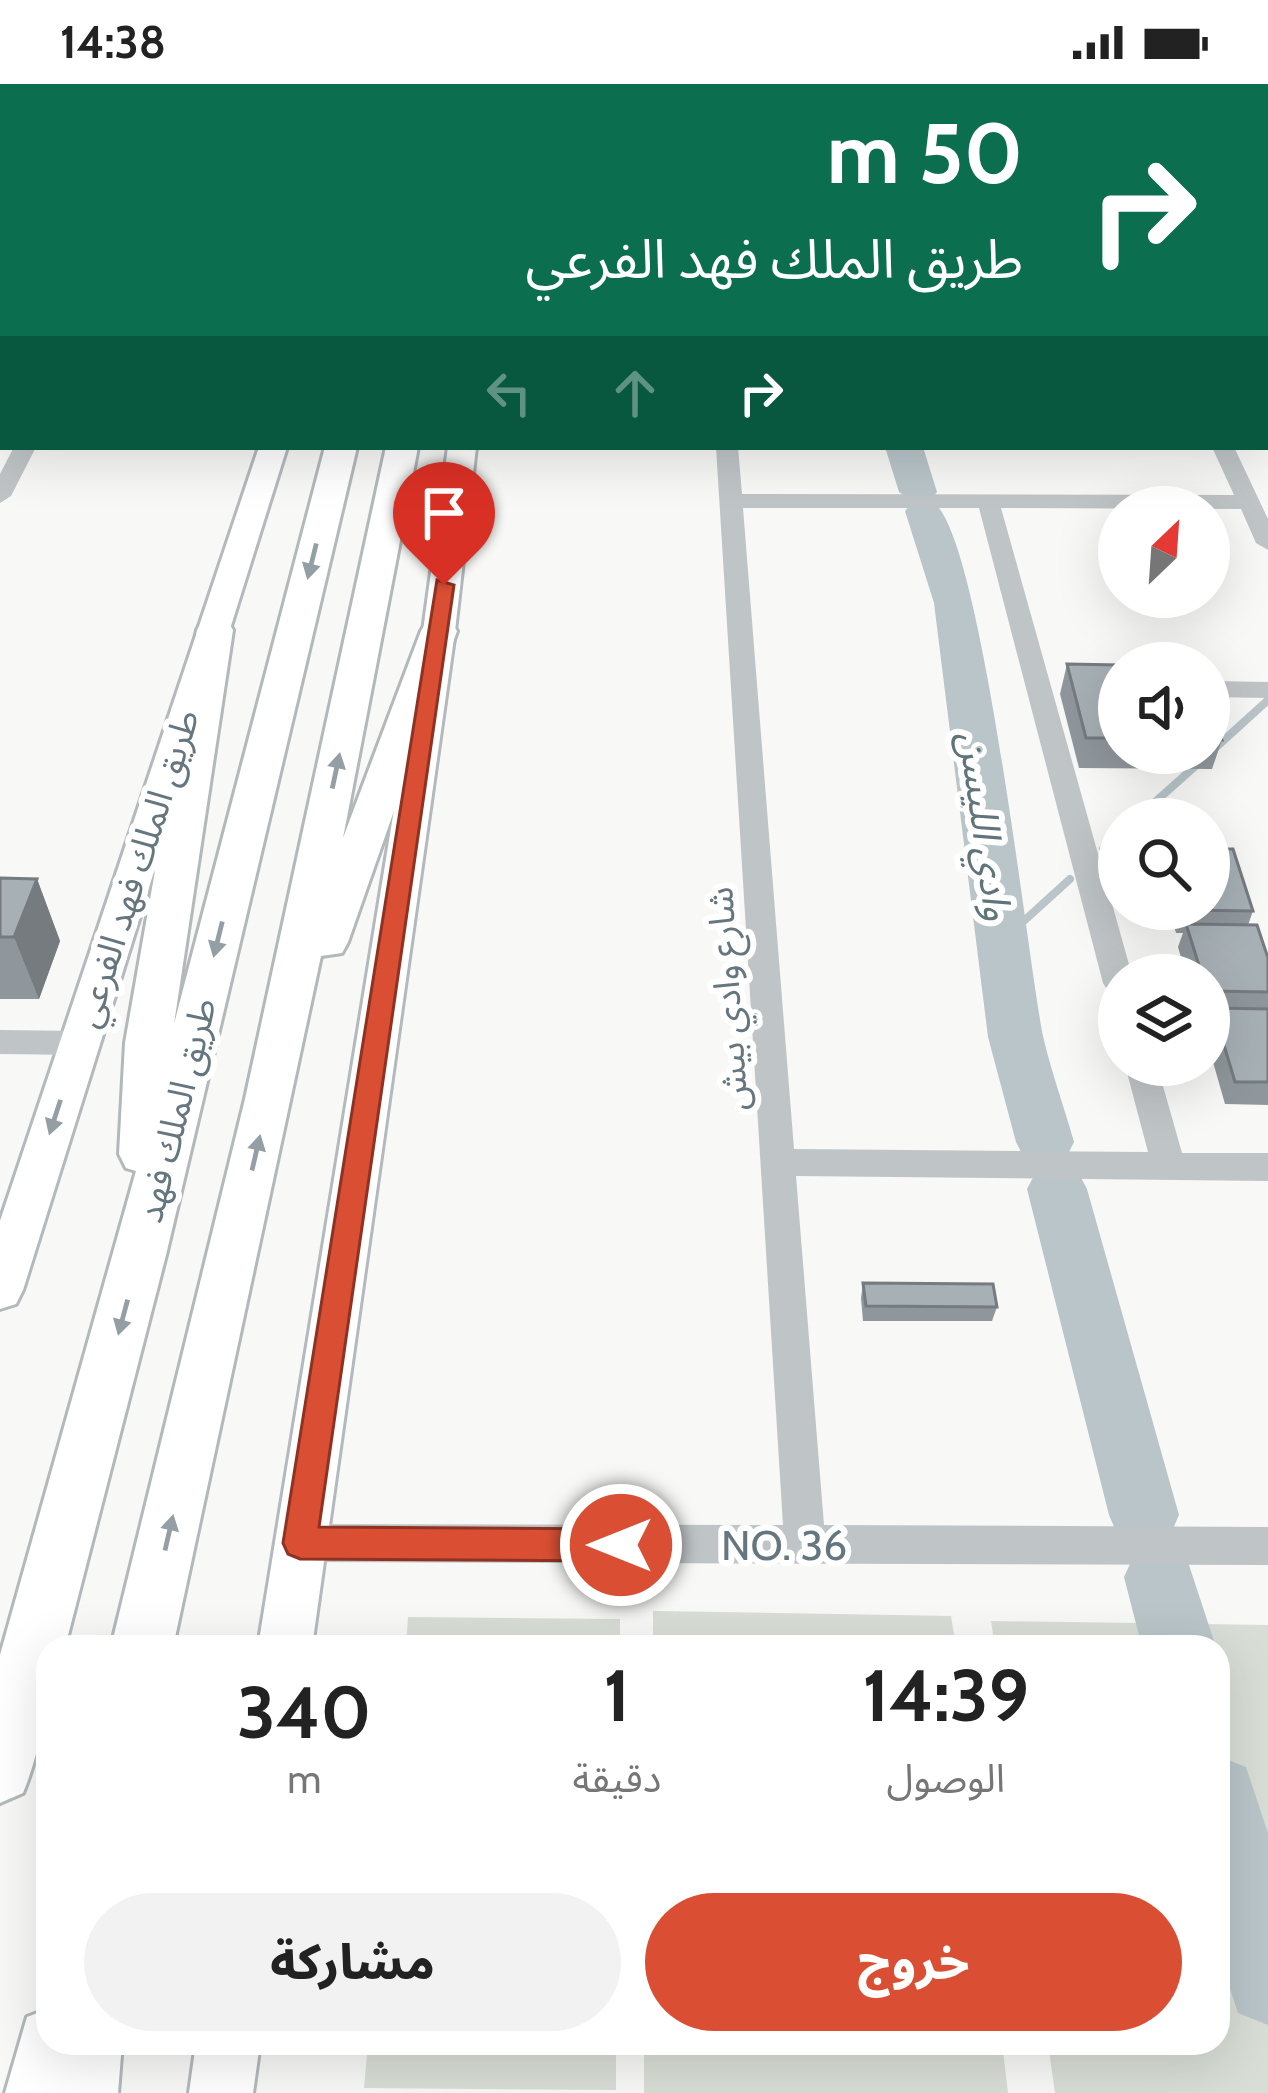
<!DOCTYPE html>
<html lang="ar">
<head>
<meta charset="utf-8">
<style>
  body { margin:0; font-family:Cabin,"Noto Sans Arabic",sans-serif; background:#f2f2f2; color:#222; direction:rtl; height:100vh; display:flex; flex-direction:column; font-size:45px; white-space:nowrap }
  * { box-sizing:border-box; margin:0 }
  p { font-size:39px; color:#767676 }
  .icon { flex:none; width:66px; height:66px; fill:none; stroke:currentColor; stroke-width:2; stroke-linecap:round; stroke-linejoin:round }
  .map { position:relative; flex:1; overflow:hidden; direction:ltr }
  .side { position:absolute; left:36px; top:1551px; width:1194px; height:420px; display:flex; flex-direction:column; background:#fff; border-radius:36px; box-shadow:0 12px 48px #0002; direction:rtl }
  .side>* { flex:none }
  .guide { position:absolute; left:0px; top:0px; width:1269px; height:366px; box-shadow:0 12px 48px #0002; direction:rtl; background:#0b6e4f; color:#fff; overflow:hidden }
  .needle { width:78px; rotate:25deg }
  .controls { position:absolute; left:1098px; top:402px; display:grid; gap:24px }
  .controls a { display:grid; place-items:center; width:132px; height:132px; border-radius:50%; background:#fff; box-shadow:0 12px 48px #0002; font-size:60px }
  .pin { position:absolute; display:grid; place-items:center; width:102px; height:102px; color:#fff; margin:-123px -51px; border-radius:50% 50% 50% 0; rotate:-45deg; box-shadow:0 0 12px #0007 }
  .pin .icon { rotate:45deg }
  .me { position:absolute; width:132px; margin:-66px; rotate:270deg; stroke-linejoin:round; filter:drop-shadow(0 0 9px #0008) }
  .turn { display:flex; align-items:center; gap:42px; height:252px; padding:0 48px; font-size:54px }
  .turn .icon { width:156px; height:156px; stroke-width:2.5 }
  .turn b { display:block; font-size:84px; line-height:102px }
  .lanes { display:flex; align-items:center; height:114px; padding:0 48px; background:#0003; justify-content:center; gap:60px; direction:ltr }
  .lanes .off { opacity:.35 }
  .eta { display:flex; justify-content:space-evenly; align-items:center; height:204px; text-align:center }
  .eta b { font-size:72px; font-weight:800; line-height:84px }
  .primary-button { display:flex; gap:24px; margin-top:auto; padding:24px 48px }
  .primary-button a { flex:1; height:138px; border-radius:72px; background:#da4f34; color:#fff; font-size:48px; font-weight:800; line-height:138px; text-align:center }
  .primary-button a+a { background:#f2f2f2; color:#222 }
  .status { display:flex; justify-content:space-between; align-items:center; height:84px; padding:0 60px; background:#fff; direction:ltr }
  .status svg { height:33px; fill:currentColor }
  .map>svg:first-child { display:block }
</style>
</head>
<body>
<div class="status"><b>14:38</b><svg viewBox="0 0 49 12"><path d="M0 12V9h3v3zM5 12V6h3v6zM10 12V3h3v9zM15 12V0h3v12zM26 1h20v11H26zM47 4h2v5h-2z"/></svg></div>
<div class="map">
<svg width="1268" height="2009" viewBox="0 0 1268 2009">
  <rect width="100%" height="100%" fill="#f8f8f6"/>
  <!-- green -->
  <path fill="#d8ddd5" d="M653 1527 951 1532 956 1563H653Z
    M408 1533 620 1535V1563H406Z
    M991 1537 1268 1541V2009H1055L1048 1959H1218V1563H995Z
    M368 1959H616V2006L364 2004Z
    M644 1959H1002L1008 2009H644Z"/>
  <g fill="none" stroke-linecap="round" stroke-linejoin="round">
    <!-- stream -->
    <path stroke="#b9c5c9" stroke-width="8" d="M1213 666 1267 617
      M1136 735 1201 677
      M1103 765 1119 751
      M1003 856 1070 795"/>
    <!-- river -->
    <path fill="#b9c5c9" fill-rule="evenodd" d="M885 363H923L937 408 930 417C980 431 1028 881 1043 952 1051 987 1064 1023 1074 1058L1066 1074 1045 1081 1024 1074 1016 1058 988 953 934 519 905 427 913 418 899 408Z
      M1057 1081 1078 1088 1087 1105 1179 1431 1169 1454 1144 1463 1119 1454 1109 1431 1027 1105 1036 1088Z
      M1160 1459 1185 1469 1216 1563H1142L1124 1493 1135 1469Z
      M1218 1672 1246 1683 1268 1749V1941L1238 1929 1218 1868Z"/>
    <!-- major casing -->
    <g stroke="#b3b9bc" stroke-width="6">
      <path id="major" d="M368 0H388L367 3Z
        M505 0H525L504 3Z
        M1211 0H1231L1233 3H1213Z
        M1255 0H1268V11L1266 3Z
        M1266 60H1268V75H1266Z
        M259 363H287L23 1206 16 1220 0 1225V1137Z
        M448 363H476L455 547 312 1563H258L423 547Z
        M196 1959H260L253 2009H189Z"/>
    </g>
    <!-- highway casing -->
    <g stroke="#b3b8ba" stroke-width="6">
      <path id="highway" d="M325 363H357L166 1171 65 1563H48C48 1615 43 1660 23 1709L0 1719V1571L136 1087 126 1084 119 1070 125 959 197 546 202 538H228L233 546 174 940Z
        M386 363H418L343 754 421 547 426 539H452L457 547 348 858 342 869 321 872 173 1563H111L245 1015Z
        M48 1925V1959H122L118 2009H5L27 1933Z"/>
    </g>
    <!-- minor -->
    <path fill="#bfc4c7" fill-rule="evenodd" d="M959 0H1110L1112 3H960Z
      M0 116H3V126H0Z
      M0 214H3V226H0Z
      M1266 288H1268V300H1266Z
      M14 363H36L11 412 0 419V390Z
      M716 363H738L742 410 1234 411 1212 363H1234L1268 435V466L1256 459 1241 425 1001 424 1132 891H1119V910L1108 907 1103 899 979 424H743L794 1065 1148 1068 1125 981H1157L1182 1069H1268V1097L796 1092 824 1441 1268 1443V1481L300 1478 285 1473 279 1459 285 1445 300 1440 783 1441Z
      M1209 597 1268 598V614L1209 613Z
      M0 946 78 947 89 951 94 959 89 967 78 971 0 970Z"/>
    <!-- major -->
    <use href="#major" fill="#fff" fill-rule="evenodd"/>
    <!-- highway -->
    <use href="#highway" fill="#fff" fill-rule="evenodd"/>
    <!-- major-bridge casing -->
    <g stroke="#b3b9bc" stroke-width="26" stroke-linecap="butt">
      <path id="major-bridge" d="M410 1 488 3"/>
    </g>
    <!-- major-bridge -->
    <use href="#major-bridge" stroke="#fff" stroke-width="22"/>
  </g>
  <!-- wall -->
  <path fill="#90979c" d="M1140 0H1198L1200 3H1141Z
    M1266 150H1268V270H1266Z
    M1067 580 1119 581V669H1209V621L1222 656 1212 685 1079 684 1060 610Z
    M0 794 37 795 60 857 39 915H0Z
    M1169 825 1253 827 1248 841 1268 874V1021L1225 1020 1209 964V891H1186L1178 863 1183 849H1176Z
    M863 1199 997 1223 992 1237H863L861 1214Z"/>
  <!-- shaded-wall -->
  <path fill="#757b7f" d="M37 795 60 857 39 915 14 853Z"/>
  <!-- building -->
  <path fill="#a7b0b5" stroke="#757b7f" stroke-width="3" d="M584 0H968L970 3H584Z
    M992 0H1037L1038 3H993Z
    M1052 0H1098L1099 3H1054Z
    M1159 0H1198L1200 3H1160Z
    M0 35H3V100H0Z
    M1266 150H1268V243H1266Z
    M1067 580 1119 581V654H1086Z
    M1209 621 1222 656H1209Z
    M1209 765H1233L1253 827 1184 826 1209 825Z
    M0 794 37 795 14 853H0Z
    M1186 840 1257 841 1268 874V908L1209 907V891H1202Z
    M1213 924 1268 925V998H1235Z
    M863 1199 993 1200 997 1223 866 1222Z"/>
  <!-- one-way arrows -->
  <defs><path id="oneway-solid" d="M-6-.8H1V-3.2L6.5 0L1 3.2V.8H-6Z" transform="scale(3)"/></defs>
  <g fill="#939fa5">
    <use href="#oneway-solid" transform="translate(312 477) rotate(104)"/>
    <use href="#oneway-solid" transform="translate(336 687) rotate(-78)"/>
    <use href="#oneway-solid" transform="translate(218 855) rotate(104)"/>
    <use href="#oneway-solid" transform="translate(55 1033) rotate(108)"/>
    <use href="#oneway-solid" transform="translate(256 1069) rotate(-77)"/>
    <use href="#oneway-solid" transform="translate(123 1233) rotate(105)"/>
    <use href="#oneway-solid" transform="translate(169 1449) rotate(-77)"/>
  </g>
  <!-- route -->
  <path fill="#da4f34" stroke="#8e3322" stroke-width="3" d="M437 496 454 501 319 1443 621 1445 633 1449 638 1461 633 1472 621 1477 300 1475 288 1470 283 1459Z"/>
  <g text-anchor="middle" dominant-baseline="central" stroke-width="12" stroke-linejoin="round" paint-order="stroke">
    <!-- street labels -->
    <g font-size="36" fill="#65767f" stroke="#fff">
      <text transform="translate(136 784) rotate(-72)">طريق الملك فهد الفرعي</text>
      <text transform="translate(727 915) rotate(-94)">شارع وادي بيش</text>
      <text transform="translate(176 1026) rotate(-76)">طريق الملك فهد</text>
    </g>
    <!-- water labels -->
    <g font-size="39" font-style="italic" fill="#607479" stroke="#fff">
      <text transform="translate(986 742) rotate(82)">وادي الليسن</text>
    </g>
    <!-- near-street labels -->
    <g font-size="42" fill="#65767f" stroke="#fff">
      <text x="784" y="1461">NO. 36</text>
    </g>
  </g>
</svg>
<div class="controls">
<a><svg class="needle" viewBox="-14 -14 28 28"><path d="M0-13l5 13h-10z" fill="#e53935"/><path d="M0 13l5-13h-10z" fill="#767676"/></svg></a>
<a><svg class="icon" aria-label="sound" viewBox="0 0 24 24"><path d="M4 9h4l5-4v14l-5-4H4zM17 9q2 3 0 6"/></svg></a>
<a><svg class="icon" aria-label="search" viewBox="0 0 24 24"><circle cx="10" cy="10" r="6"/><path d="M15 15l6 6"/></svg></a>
<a><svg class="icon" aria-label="layers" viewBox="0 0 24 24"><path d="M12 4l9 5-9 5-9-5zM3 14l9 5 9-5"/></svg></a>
</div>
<div class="pin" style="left:444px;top:501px;background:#d93025"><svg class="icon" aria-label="arrive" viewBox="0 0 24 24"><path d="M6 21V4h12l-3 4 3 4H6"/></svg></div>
<svg class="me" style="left:621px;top:1461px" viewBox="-20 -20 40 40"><circle r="17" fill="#da4f34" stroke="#fff" stroke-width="3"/><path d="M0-11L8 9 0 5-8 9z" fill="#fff"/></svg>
<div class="guide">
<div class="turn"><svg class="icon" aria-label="right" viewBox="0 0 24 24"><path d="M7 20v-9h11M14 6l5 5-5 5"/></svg><div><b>50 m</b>طريق الملك فهد الفرعي</div></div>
<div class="lanes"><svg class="icon off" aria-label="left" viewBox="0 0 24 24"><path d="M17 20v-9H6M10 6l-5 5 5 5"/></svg><svg class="icon off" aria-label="ahead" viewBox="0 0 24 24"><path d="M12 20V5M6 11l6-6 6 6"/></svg><svg class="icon" aria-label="right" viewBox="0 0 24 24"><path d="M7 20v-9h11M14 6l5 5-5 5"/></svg></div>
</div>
<section class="side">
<div class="eta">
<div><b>14:39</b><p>الوصول</p></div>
<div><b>1</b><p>دقيقة</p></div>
<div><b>340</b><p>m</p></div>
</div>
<div class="primary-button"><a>خروج</a><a>مشاركة</a></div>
</section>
</div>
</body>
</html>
